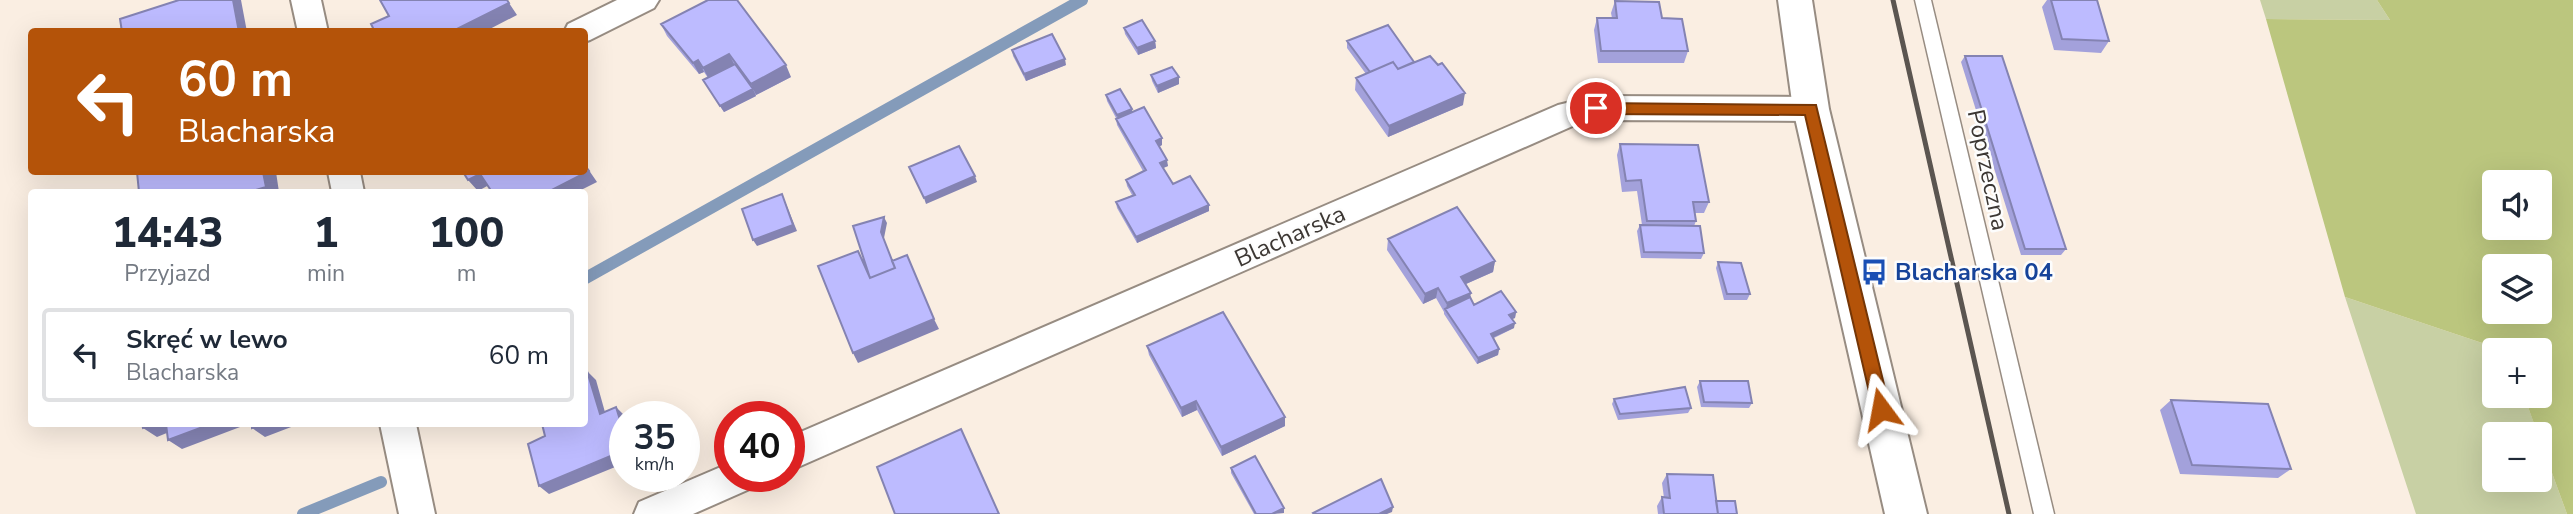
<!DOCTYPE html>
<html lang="pl">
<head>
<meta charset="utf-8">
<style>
  body { margin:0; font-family:"Nunito Sans",sans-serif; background:#f6f6f7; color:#1f2937; height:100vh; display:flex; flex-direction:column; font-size:26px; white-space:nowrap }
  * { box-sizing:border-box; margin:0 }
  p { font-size:23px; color:#747a83 }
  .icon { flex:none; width:38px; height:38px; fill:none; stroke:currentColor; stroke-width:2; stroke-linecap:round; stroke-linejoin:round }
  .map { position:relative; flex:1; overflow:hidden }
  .panel { position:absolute; left:28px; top:189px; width:560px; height:238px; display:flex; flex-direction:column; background:#fff; border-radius:7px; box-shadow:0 7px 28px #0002 }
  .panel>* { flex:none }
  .banner { position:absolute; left:28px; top:28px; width:560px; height:147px; border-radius:7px; box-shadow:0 7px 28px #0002; background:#b45309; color:#fff; overflow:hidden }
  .fabs { position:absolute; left:2482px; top:170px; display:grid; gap:14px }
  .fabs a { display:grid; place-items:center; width:70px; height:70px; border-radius:7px; background:#fff; box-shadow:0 7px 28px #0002; font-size:35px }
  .speed { position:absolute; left:609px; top:401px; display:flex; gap:14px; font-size:35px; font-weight:700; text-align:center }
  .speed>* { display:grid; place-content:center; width:91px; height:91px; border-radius:50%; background:#fff; box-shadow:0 7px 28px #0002; line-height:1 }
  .speed small { font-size:18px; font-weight:400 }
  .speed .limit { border:10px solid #d22; background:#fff; color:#111 }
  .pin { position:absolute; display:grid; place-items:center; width:60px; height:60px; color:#fff; margin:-30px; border:4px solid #fff; border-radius:50%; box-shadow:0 2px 7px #0007 }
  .me { position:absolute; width:77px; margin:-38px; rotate:347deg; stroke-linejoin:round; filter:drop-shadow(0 0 5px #0008) }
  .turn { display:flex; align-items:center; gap:24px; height:147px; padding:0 35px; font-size:32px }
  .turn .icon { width:91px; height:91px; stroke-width:2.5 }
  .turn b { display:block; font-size:49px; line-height:60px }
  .eta { display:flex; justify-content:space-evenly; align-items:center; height:119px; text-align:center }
  .eta b { font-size:42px; font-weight:800; line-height:49px }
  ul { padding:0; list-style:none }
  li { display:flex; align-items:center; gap:21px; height:94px; margin:0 14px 10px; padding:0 21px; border:4px solid #e0e1e3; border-radius:7px }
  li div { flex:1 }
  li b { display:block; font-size:26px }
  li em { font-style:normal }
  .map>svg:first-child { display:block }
</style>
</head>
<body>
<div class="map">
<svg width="2573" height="514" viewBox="0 0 2573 514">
  <rect width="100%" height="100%" fill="#faeee2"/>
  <!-- green -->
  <path fill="#c8d0a4" d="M2260 0H2377L2390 20 2266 19Z
    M2345 297 2503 350H2494V396H2524L2538 434H2494V480H2539V437L2567 514H2416Z"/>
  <!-- forest -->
  <path fill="#bbc67e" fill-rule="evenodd" d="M2377 0H2573V514H2567L2524 396H2539V350H2503L2345 297 2266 19 2390 20ZM2494 182H2539V228H2494ZM2494 266H2539V312H2494Z"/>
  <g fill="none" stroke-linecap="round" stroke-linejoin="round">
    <!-- stream -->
    <path stroke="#849bba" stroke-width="12" d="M584 279 1082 0
      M303 514 381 482"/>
    <!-- service casing -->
    <g stroke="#978c82" stroke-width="3">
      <path id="service" d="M1915 0H1931L2054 514H2034Z"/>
    </g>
    <!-- minor casing -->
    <g stroke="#978c82" stroke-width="4">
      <path id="minor" d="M291 0H321L328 32H298Z
        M617 0H659L654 8 590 40 584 42V32H564L568 24Z
        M1596 96 1811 97 1822 100 1827 109 1822 118 1811 121 1596 120 1575 125 789 471V437L1558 105Z
        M328 172H360L364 192H332Z
        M380 424H416L435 514H399Z
        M730 463V476H757L752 488 693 514H634L639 502Z"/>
    </g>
    <!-- tertiary casing -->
    <g stroke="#978c82" stroke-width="4">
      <path id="tertiary" d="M1778 0H1812L1829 109 1927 514H1885L1793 109Z"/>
    </g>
    <!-- service -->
    <use href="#service" fill="#fff" fill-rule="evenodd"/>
    <!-- minor -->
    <use href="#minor" fill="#fff" fill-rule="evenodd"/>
    <!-- tertiary -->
    <use href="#tertiary" fill="#fff" fill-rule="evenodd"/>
    <!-- rail -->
    <path stroke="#5b5550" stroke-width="5" d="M1893 0 2009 514"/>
  </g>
  <!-- wall -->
  <path fill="#a3a1db" d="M2047 0H2097L2109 41 2101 53 2054 50 2042 7Z
    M1615 1 1662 18 1688 51 1684 63H1598L1594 30 1597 18H1612L1611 13Z
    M661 24 791 77 756 95 755 93 756 96 724 112 703 80 708 78 704 72 699 74 667 36Z
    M1124 28 1155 41 1156 48 1138 55 1125 34Z
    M1347 41 1414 62 1463 105 1388 137 1355 90 1356 78 1366 74 1347 48Z
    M1012 50 1066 65 1026 81 1013 56Z
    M1965 56 2066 249 2061 255H2021L1961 62Z
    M1151 75 1179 77V84L1158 93 1152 81Z
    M1106 95 1133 112 1162 138V145L1159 146 1168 166 1163 168 1173 184 1209 205V211L1137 243 1117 208 1116 202 1132 195 1127 186 1126 180 1143 171 1117 125 1116 118 1107 101Z
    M1620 144 1709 202 1704 213H1695L1696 221 1694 226 1704 253 1701 259 1641 258 1637 231 1640 225H1642L1637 191 1622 192 1617 155Z
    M1388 239 1495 261 1493 272 1466 284 1470 298 1474 305 1516 312 1515 318 1512 319 1514 328 1494 338 1499 349 1498 355 1477 364 1444 314V312L1436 298 1423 304 1387 250Z
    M1718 262 1750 294 1747 300H1724L1716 268Z
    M1147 346 1285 426 1222 456 1197 410 1182 417 1149 355Z
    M1700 381 1752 403 1749 408 1701 407 1697 387Z
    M1614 399 1691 408 1688 413 1618 420 1612 404Z
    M2171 400 2291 469 2278 478 2180 474 2160 410Z
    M1231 468 1284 508V513L1254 514 1231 473Z
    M1667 474 1716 501 1737 514H1658L1657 506 1662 497 1664 498 1662 483Z"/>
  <!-- shaded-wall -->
  <path fill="#8483b2" d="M233 0H241L247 32H239Z
    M507 0 517 15 484 32H451Z
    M1155 41 1156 48 1138 55 1137 48Z
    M729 54 735 66 709 79 703 68Z
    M1065 59 1066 65 1026 81 1024 74Z
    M698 60 704 72 699 74 693 63Z
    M786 65 791 77 756 95 751 84Z
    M1179 77V84L1158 93 1157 86Z
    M753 89 756 96 724 112 720 106Z
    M1465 93 1463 105 1388 137 1389 126Z
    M1132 109 1133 116 1118 121 1117 115Z
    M1162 138V145L1157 148 1156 141Z
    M1167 160 1168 166 1161 169 1160 163Z
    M584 163 597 182 577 192H548Z
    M263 172H276L279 192H249Z
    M480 174 489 185 478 191 468 180Z
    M975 176 977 182 926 204 924 198Z
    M782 194 797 231 757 246 753 240Z
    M1209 205V211L1137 243 1136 237Z
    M884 217 887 223 874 288 858 251 872 282Z
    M1495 261 1493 272 1459 287 1461 277Z
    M1438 288 1436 298 1423 304 1425 294Z
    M1471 293 1469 303 1446 310 1447 303Z
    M1516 312 1515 318 1507 321 1509 315Z
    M934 319 939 329 858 363 853 353Z
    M1515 323 1514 328 1490 339 1491 334Z
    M1499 349 1498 355 1477 364 1478 358Z
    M587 371 596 380 608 423 600 414Z
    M1196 401 1197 410 1182 417 1181 408Z
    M616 407 625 416V436Z
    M1285 417V426L1222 456 1221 447Z
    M154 424H172L179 428 157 437 143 428Z
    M211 424H248L182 449 168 440Z
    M263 424H299L265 437 252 428Z
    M625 450V463L549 494 539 486Z
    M1393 507 1392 512 1387 514H1379Z
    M1284 508V513L1272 514Z"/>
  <!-- building -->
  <path fill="#bdbbff" stroke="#8483b2" stroke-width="2" d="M179 0H233L239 32H122L120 19Z
    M380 0H507L509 3 451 32H375L371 24 389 16Z
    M708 0H737L786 65 751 84 729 54 703 68 698 60 693 63 661 24Z
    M2051 0H2097L2109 41 2062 39Z
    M1615 1 1659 2 1662 18 1682 19 1688 51H1601L1597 18H1617Z
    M1142 20 1155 41 1137 48 1124 28Z
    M1388 25 1414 62 1398 69 1393 62 1370 72 1347 41Z
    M1052 34 1065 59 1024 74 1012 50Z
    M1430 56 1438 65 1442 63 1465 93 1389 126 1356 78 1393 62 1398 69Z
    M1965 56H2002L2066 249H2025Z
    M735 64 753 89 720 106 703 80Z
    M1172 67 1179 77 1157 86 1151 75Z
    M1120 89 1132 109 1117 115 1106 95Z
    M1144 107 1162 138 1156 141 1167 160 1160 163 1173 184 1190 176 1209 205 1136 237 1116 202 1135 195 1126 180 1146 170 1116 119Z
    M1620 144 1698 145 1709 202H1693L1696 221H1647L1641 180 1626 181Z
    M959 146 975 176 924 198 909 167Z
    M584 164 589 171 548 192H492L480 174 468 180 463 172H584Z
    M137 172H263L266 187 249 192H139Z
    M782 194 793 225 753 240 742 209Z
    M1457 207 1495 261 1461 277 1471 293 1447 303 1438 288 1425 294 1388 239Z
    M884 217 881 232 895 268 870 278 853 226Z
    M1640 225 1700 226 1704 253 1644 252Z
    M858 251 870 278 895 268 892 261 907 255 934 319 853 353 818 266Z
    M1718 262 1741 263 1750 294H1727Z
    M1501 291 1516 312 1509 315 1515 323 1491 334 1499 349 1478 358 1445 309 1470 297 1474 305Z
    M1223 312 1285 417 1221 447 1196 401 1181 408 1147 346Z
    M587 371 600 414 616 407 625 436V450L539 486 528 444 545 436 542 424H584V372Z
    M1700 381H1748L1752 403 1704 402Z
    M1685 387 1691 408 1620 414 1614 399Z
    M2171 400 2268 404 2291 469 2192 465Z
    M142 424H154L143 428Z
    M166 424H211L168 440Z
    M252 424H263L252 428Z
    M961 429 999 514H895L877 467Z
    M1255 456 1284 508 1272 514H1256L1231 468Z
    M1667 474 1713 475 1718 514H1664L1662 497 1670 498Z
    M1381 479 1393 507 1379 514H1314L1313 513Z
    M1716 501H1735L1737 514H1718Z"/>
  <!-- route -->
  <path fill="#b45309" stroke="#753606" stroke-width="2" d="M1596 103 1816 105 1890 409 1887 414 1881 416 1873 409 1805 115 1596 114 1588 108Z"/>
  <!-- icons -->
  <defs>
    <g id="bus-bare" transform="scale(2.1)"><path d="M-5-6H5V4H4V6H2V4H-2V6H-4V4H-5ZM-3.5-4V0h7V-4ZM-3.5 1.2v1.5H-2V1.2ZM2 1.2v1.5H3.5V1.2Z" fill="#1a4fb4" stroke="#fdfdfd" stroke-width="2.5" paint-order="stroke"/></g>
  </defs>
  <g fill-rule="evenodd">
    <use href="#bus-bare" x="1874" y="272"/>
  </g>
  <g text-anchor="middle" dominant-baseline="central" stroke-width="5" stroke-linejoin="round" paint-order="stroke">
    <!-- street labels -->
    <g font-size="24" fill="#3c3733" stroke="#fdfdfd">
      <text transform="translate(1988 170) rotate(78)">Poprzeczna</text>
      <text transform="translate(1290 236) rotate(-24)">Blacharska</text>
    </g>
    <!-- transit labels -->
    <g font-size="24" font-weight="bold" fill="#164399" stroke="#fdfdfd" text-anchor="start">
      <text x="1895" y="272">Blacharska 04</text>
    </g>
  </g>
</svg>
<div class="fabs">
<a><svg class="icon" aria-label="sound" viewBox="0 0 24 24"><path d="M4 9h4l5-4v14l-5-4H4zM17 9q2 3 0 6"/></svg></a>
<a><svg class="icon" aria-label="layers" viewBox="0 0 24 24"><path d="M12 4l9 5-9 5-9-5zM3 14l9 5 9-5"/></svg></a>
<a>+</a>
<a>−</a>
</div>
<div class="speed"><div>35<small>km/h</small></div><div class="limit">40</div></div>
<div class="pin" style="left:1596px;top:108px;background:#d93025"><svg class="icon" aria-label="arrive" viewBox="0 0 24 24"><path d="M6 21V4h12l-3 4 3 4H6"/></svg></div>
<svg class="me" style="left:1881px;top:409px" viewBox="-20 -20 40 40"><path d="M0-17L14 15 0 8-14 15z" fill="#b45309" stroke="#fff" stroke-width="4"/></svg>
<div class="banner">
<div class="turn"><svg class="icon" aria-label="left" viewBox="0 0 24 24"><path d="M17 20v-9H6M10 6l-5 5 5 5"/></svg><div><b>60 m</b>Blacharska</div></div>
</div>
<section class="panel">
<div class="eta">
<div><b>14:43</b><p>Przyjazd</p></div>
<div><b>1</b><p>min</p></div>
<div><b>100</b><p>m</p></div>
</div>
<ul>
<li><svg class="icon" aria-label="left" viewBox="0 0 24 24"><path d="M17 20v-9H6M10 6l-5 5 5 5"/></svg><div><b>Skręć w lewo</b><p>Blacharska</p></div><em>60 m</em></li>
</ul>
</section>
</div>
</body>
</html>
